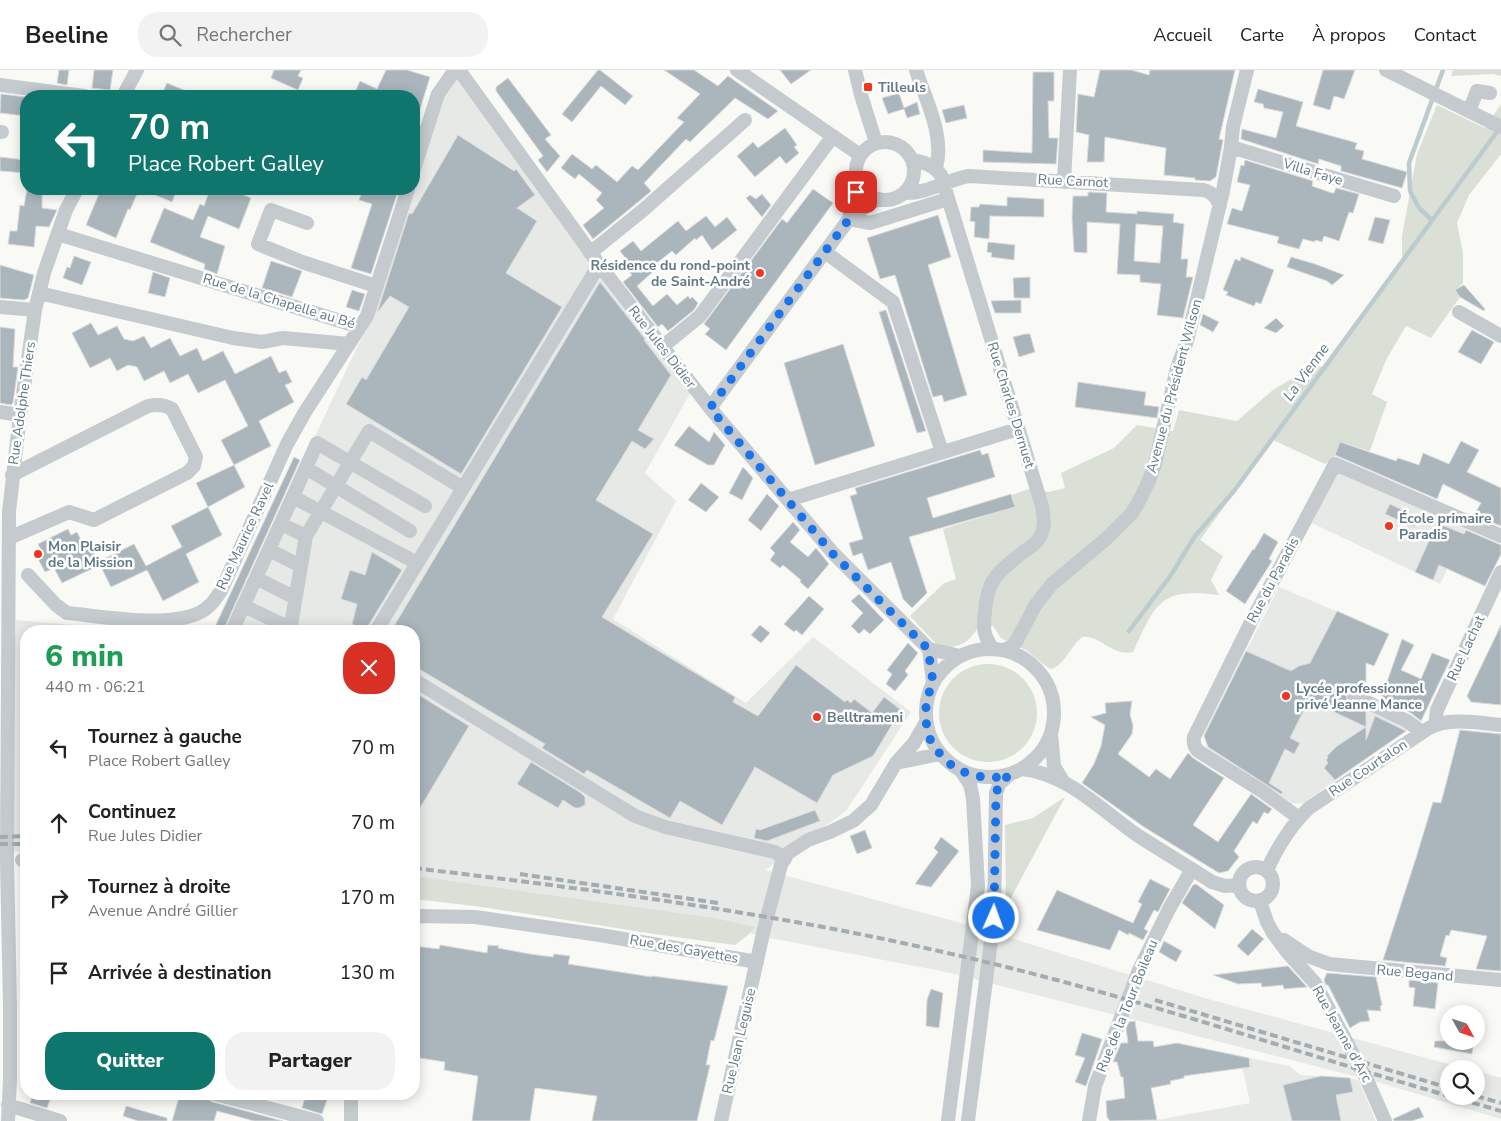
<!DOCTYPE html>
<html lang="fr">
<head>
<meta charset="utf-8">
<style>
  body { margin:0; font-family:"Nunito Sans",sans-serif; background:#f2f2f2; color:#222; height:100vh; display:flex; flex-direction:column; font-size:19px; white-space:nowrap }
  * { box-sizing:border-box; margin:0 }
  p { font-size:16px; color:#767676 }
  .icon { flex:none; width:28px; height:28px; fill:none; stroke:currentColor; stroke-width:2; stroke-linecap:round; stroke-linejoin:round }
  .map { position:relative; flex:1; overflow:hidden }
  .sheet { position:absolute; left:20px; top:555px; width:400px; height:475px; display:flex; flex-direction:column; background:#fff; border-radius:20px; box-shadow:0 2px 12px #0003 }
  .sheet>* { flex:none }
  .top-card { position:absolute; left:20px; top:20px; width:400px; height:105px; border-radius:20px; box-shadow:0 2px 12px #0003; background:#0f766e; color:#fff; overflow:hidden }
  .needle { width:32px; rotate:130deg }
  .tools { position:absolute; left:1440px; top:935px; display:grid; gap:10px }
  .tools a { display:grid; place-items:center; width:45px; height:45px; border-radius:50%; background:#fff; box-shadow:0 2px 12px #0003; font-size:25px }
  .pin { position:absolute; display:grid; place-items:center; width:42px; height:42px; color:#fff; margin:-21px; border-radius:10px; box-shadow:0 2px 8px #0006 }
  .me { position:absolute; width:55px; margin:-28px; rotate:2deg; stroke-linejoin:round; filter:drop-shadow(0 0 4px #0008) }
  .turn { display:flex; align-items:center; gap:18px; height:105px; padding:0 25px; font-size:22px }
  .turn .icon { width:65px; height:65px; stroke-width:2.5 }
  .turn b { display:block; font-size:35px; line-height:42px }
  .round { display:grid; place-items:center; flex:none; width:52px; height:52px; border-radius:20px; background:#f2f2f2 }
  .head { display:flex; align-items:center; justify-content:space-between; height:85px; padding:0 25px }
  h1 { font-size:30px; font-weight:800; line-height:38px; color:#1e9e55 }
  .cta { display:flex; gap:10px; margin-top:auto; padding:10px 25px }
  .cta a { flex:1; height:58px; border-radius:20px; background:#0f766e; color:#fff; font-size:20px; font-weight:800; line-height:58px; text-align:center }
  .cta a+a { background:#f2f2f2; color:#222 }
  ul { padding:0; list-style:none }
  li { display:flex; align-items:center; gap:15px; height:75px; padding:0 25px }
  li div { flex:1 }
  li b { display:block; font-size:19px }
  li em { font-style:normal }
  header { display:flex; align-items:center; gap:30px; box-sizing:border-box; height:70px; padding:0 25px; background:#fff; border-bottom:1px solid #e0e0e0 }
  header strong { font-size:24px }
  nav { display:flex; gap:28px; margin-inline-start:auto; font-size:18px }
  .search { width:350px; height:45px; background:#f2f2f2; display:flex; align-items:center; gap:12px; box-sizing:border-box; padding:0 18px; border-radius:20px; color:#767676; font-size:19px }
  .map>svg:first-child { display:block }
</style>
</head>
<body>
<header>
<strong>Beeline</strong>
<div class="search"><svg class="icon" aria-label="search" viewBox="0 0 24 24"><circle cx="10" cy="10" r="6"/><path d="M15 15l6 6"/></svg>Rechercher</div>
<nav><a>Accueil</a><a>Carte</a><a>À propos</a><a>Contact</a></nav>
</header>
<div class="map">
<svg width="1501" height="1051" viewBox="0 0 1501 1051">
  <rect width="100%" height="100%" fill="#f9f9f6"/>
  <!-- built -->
  <path fill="#e7e9e7" d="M446 0H454L691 322 645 403 676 431 613 549 746 633 813 567 911 642 846 741 765 800 965 854 1208 929 1467 999H1449V1026H1476V1001L1501 1008V1049L1377 1012 951 903 765 867 738 860 414 813V561H223L369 252 414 119V106Z
    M1335 401 1466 458 1440 514 1312 453Z
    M1279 517 1369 555 1362 600 1348 629 1406 656V661L1302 734 1291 733 1208 678 1204 663Z
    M16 550 144 561H26V781L0 782V723L8 722Z
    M1240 986 1289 996 1301 1005 1350 1008 1359 1011 1376 1051H1151L1250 1033Z"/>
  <!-- green -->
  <path fill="#dae0d5" d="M1453 0H1501V6L1493 4 1451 6Z
    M1501 34V84L1469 125 1457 153 1463 183V213L1455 221 1460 227 1431 268 1406 256 1386 290 1372 324 1387 332 1370 381 1340 372 1334 388 1325 394 1273 370 1200 470 1223 486 1211 510 1219 525C1159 518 1156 533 1133 582 1112 587 1101 565 1082 567 1072 575 1063 597 1051 599L1047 597 1026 580 1001 568 993 556 977 559C968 574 956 579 939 577L910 546 944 513 956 509 943 459 1015 437 1012 425 1029 419 1049 422 1065 418 1061 403 1114 378 1137 355 1173 361 1179 340 1237 351 1273 320 1316 294 1324 298 1402 192V166L1417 84 1437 35 1485 58Z
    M939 643a49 49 0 1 1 98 0a49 49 0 1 1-98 0Z
    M1065 727 1006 837 1005 755 1033 748Z
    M414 806 714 848 755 857 748 865 735 875C627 862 521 840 414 829Z"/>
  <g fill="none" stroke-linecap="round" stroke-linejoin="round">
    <!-- stream -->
    <path stroke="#bccbce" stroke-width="4.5" d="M1432 150 1419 138 1410 121 1409 93 1443 0
      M1129 561 1171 505 1195 466 1234 421 1499 59"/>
  </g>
  <!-- building -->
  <path fill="#aab6bc" stroke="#dbdbd9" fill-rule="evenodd" d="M59 0H69L67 15 57 13Z
    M94 0H113L110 20 92 18Z
    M274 0H301L298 6 303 8 298 20 271 8Z
    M386 0H407L430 7 416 52 414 51V26H367L355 22 360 11 377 19Z
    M598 0H600L633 26 625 35 601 16 572 52 562 44Z
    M664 0H694L718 16 728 6 778 41 768 49 735 28 690 72 686 69 644 113 651 121 649 123 593 169 583 155 604 138 596 130 602 123 579 104 575 109 561 98 572 84 592 99 596 95 617 112 632 96 638 100 684 52 677 48 700 24Z
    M780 0H811L791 14Z
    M1100 0H1131L1149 5 1150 0H1235L1219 69 1223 70 1216 107 1210 111 1195 110V108L1164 105 1166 78 1105 67 1104 92H1087L1089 65 1076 62 1078 24 1094 27Z
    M1323 0H1355L1344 29 1334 26 1330 40 1313 35Z
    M1033 2H1054V31H1048L1049 68H1058L1056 94 983 92V80L1032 83Z
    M508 8 551 65 545 69 560 86 547 102 538 90 543 86 496 21V17Z
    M167 13 198 26H161Z
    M1258 19 1303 32 1296 56 1357 73 1355 79 1364 81 1362 89 1407 102 1402 118 1341 101V96L1319 89 1318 94 1241 69 1242 59 1276 68 1283 42 1264 38 1263 34 1254 32Z
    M899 23 904 38 917 32 920 44 907 48 904 39 888 44 882 28Z
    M1 24 26 27V46L0 43Z
    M964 35 967 48 946 53 942 40Z
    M785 58 797 75 794 77 799 83 786 94 780 86 755 107 737 86 753 72 758 78Z
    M458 65 514 101 516 99 535 125 517 138 537 151 506 203 562 237 461 404 346 334 362 307 366 310 409 237 390 226 377 243 409 143 412 144Z
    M0 87 26 90V103L0 101Z
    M1245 90 1313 111 1312 116 1332 123H1334L1336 118 1359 124 1353 143 1349 142 1339 171 1324 166 1322 172 1315 170V172L1303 169 1299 179 1277 173 1279 167 1227 154 1232 138 1242 141 1250 115 1237 112 1241 95 1244 96Z
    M27 119 42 120V138L57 140 49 157 36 156 34 177 8 174 10 161H17L20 135 24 136Z
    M101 119H139L130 140 128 139 116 168 86 155Z
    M141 119H177L172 132Z
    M210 119H228L251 128 239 159 208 146 200 167 225 176 217 204 204 199 205 194 150 172 164 138 193 150 200 134 204 136Z
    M375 119H390L398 121 371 204 351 198 372 134 359 130 363 120 374 124Z
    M813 119 833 133 726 280 705 264 710 259 704 254 782 149 787 153Z
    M1088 122 1107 123 1106 142 1137 144V141L1174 144 1173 152 1184 154 1181 189H1188L1186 207H1193L1183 248 1157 245 1161 214 1140 212V205L1117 204 1120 154 1087 152V183L1074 182 1072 148 1073 126H1088ZM1136 154 1163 156 1160 193 1134 191Z
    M762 124 771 135 762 147 746 128 750 125 756 129Z
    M1007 127 1044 129V147L990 146 989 169 974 167 975 152 970 151 971 137H979L980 134 1007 136Z
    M938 145 951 187 928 195 967 325 944 332 942 325 933 327 895 205 880 209 867 168Z
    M706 146 715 157 727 147 737 160 712 180 702 165 696 170 695 168 676 185 672 181 653 196 656 199 637 216 653 236 667 224 677 235 688 226 690 229 692 227 698 233 694 240 668 261 662 254 658 257 623 212 632 205 629 202 633 198 620 181 633 171 641 181 678 151 686 161Z
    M1375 147 1390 150 1383 174 1368 170Z
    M988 172 1015 175 1014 190 991 187 992 183 987 182Z
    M74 186 91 192 82 215 63 208 67 197 70 198Z
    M1241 187 1274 200 1261 234 1256 232 1254 236 1226 225 1228 222 1223 220 1235 189 1240 191Z
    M1291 187 1315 194 1344 205 1332 215 1327 211 1287 197Z
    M271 191 302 201 292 227 262 218Z
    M0 195 34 205 28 228 24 230 0 228Z
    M153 202 170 208 165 227 148 223Z
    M1030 207V228H1014L1013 208Z
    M600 212 645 269 644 270 671 305 638 360 654 369 645 379 632 371 596 430 653 464 602 547 735 627 733 632 758 646 796 595 845 632 847 630 851 633 854 629 872 643 884 627 901 640 873 686 833 705 817 733 755 697 722 755 680 731 670 748 587 700 584 704 542 678 545 674 414 596V561H391Z
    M1464 215 1485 239 1484 241 1460 227 1455 220Z
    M352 220 365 224 359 241 346 237Z
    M1021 230V243H995L991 231Z
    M886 240 926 361 917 363 879 242Z
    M1203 244 1219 252 1213 262 1200 255Z
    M1276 248 1284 256 1276 263 1264 258Z
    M91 253 98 265 117 256 124 269 133 271 144 266 151 278 170 268 180 286 197 278 203 291 223 281 235 304 271 286 279 303 286 300 292 312 285 315 294 332 259 351 271 376 234 395 221 370 248 356 225 310 198 323 188 304 170 313 164 301 144 311 137 297 128 295 117 301 110 288 90 298 72 263Z
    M0 257 15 259 13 297H18L13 333 11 335 0 333Z
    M1472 260 1494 272 1481 294 1458 282Z
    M1025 264H1030L1035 282 1019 287 1013 267Z
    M843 274 875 376 815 395 784 293Z
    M1078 312 1146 322 1144 335 1159 337 1157 348 1075 337Z
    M689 356 709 372 714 362 725 375 714 395H708L674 375Z
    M1461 371 1479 380 1467 402 1501 418V456L1474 445 1481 433 1443 414 1437 429 1335 385 1340 372 1396 391 1398 388 1419 395 1423 383 1449 394Z
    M980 380 982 385 988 383 995 407 927 428 933 448 1011 424 1015 437 909 467 927 523 912 538 903 529 891 492 868 500 862 483 853 486 849 473 863 469 850 426 857 424 855 418Z
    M294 387 300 390 223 561H213Z
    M234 395 245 417 208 437 196 413Z
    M743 397 753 408 742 430 729 423Z
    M701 413 719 427 706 442 688 430Z
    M767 424 779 436 761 461 748 450Z
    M1390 434 1417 447 1414 457 1385 444Z
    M208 437 222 465 186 484 199 512 163 531 147 500 111 517 100 495 62 513 54 498 45 502 35 483 41 480 38 474 68 459 71 465 77 462 82 472 87 469 99 494 98 492 134 474 146 496 182 477 171 456Z
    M793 452 800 460 790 472 808 487 816 478 829 494 808 519 800 512 801 510 783 495 780 498 770 490 775 483 770 478Z
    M1437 453 1464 464 1466 460 1501 475V484L1485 516 1439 495 1433 510 1415 502Z
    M1264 463 1278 472 1269 489 1272 491 1245 534 1226 521 1253 479 1254 480Z
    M372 482 402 500 365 561H363L352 554 357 534 341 529 350 500 365 505Z
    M859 524 884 550 870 564 864 559 859 564 851 556 863 543 851 531Z
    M809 526 824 539 802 565 796 560 794 562 784 554Z
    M1337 541 1389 564 1374 596 1366 593V611L1362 620 1353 617 1346 623 1347 631 1366 641V670L1375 646 1406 661 1335 710 1324 698 1328 693 1326 690 1328 688 1327 686 1337 676 1366 657 1309 630 1290 668 1300 673 1294 684 1285 679 1269 713 1283 722 1281 724 1208 677 1204 666 1246 581 1291 601 1299 596 1310 593Z
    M760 555 770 563 761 573 751 565Z
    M1501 555V635L1471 632 1467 626Z
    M1402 569 1414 575 1401 600 1421 609 1432 583 1450 590 1421 651 1411 643 1381 629Z
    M908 573 918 583 905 601 908 605 895 621 886 614 892 604 887 600Z
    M414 622 469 656 414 748Z
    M1132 631 1130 644 1133 656 1132 664 1118 684 1149 707 1156 699 1170 709 1188 683 1193 688 1224 708 1193 755 1218 772 1251 724 1272 739 1268 744 1264 742 1257 754 1253 751 1234 781 1239 787 1228 801 1219 803 1144 757 1082 713 1094 694 1101 676 1105 655 1091 647 1106 643 1105 633Z
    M1460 660 1501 664V901L1476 899 1487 866 1451 860 1449 866 1446 865 1440 886 1447 888 1445 896 1383 890 1416 788 1433 732 1441 733Z
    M531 692 581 723 585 727V735L579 738H575L563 730 558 738 517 714Z
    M815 740 820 751 767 771 754 768 756 759 760 760Z
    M865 760 872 778 857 784 850 766Z
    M941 767 959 781 931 817 915 814 938 782 934 778Z
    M1150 809 1170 819 1158 842 1154 840 1144 859 1148 861 1143 870 1129 863 1128 865 1119 860 1110 880 1037 860 1057 820 1133 853 1142 834 1138 832Z
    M1196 814 1224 835 1215 859 1182 833 1193 815Z
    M1252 859 1264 869 1248 886 1237 876Z
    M1164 871 1182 881 1176 892 1159 882Z
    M440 875 487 883 488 875 499 876 498 878 530 884 553 887 554 884 570 886 568 894 652 907V906L728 916 714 971 711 970 706 995H710L697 1051H592L597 1026 535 1018 530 1051H472L478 1006 444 1000 445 992 414 987V876L439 879Z
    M1288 896 1307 917 1284 919 1283 915 1262 917 1261 913 1238 914 1213 905Z
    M1327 903 1376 907 1382 935 1380 936 1381 941 1367 940 1370 951 1360 952 1350 958 1328 915H1326L1324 910Z
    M1409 910 1438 913 1435 939 1413 936 1415 918 1409 917Z
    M931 919 943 923 939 958 926 956 927 930Z
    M1135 951 1138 971H1153L1154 977 1177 973 1249 988 1250 997 1184 1006V1008L1170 1011 1171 1014 1151 1018 1157 1050 1110 1051 1107 1047 1106 1031 1125 1028 1123 1007H1121L1117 992H1113L1121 973H1128L1126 958 1129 952Z
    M1082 963 1102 969 1086 1016 1075 1012 1085 988 1075 985Z
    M1435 971H1474L1472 984 1434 977Z
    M1321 1006 1350 1008 1353 1022 1336 1025 1341 1051H1292L1283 1015Z
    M33 1024H52L47 1038 30 1033Z
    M180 1024H202L206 1025 209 1030 213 1032 283 1051H254L217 1041 214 1051H172Z
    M306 1024H329L322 1044 302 1038Z
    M126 1036 167 1048V1051H138L123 1046Z
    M1419 1037 1424 1047 1412 1051H1394L1393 1049Z"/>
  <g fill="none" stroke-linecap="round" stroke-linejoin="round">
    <!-- minor -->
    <path stroke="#c4cacd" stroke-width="14" d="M459 0 601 197 710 338 833 483 929 579 960 586
      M737 0 860 85
      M855 0 861 25 876 73
      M916 0C926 31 945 66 936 98
      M1386 0 1501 57
      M0 15 84 26
      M123 26 137 0
      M1469 41 1477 21 1490 23
      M0 62H2
      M856 101a29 29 0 1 1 58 0a29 29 0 1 1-58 0Z
      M1231 77 1394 126
      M912 90C924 92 933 95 941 105L1042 436C1044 448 1046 459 1038 470 1035 474 1028 479 1023 482 998 503 988 507 985 541 983 558 983 564 992 578
      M414 99 438 24 455 0
      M1064 111 1070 0
      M904 123C927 124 946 110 969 106L1203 120C1212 122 1215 126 1220 135
      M849 149 870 153 948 129
      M849 149 857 111
      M307 153 271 140 258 174 302 192 376 216
      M58 164 360 257
      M825 182 893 232 942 382
      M590 183 642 141 745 50
      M39 223 233 268 262 272 283 268 349 274
      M0 237 35 240
      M1459 242 1501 266
      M662 277 700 246 833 66
      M710 338 849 149 870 133 879 129
      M0 342 20 345
      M306 398 410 461
      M293 427 417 493
      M788 430 1018 359
      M281 454 306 466
      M9 468 69 442 94 450 187 403 194 396 196 387 172 339C164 334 157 334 148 336L12 405
      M269 480 301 496
      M28 505 56 535 67 543C102 546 183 562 209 536 214 532 217 526 221 521L287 374 305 342 367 246 408 119
      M256 508 295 528
      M244 536 290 558
      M232 561 317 373 425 436
      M290 561 306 466 369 361 463 418
      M376 561 599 195
      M926 643a64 64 0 1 1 128 0a64 64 0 1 1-128 0Z
      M929 579 933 612
      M1004 580 1013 576 1017 570 1036 534 1052 514 1106 469 1131 444 1137 435 1148 413 1155 394 1177 298 1187 271 1223 121 1231 77 1233 57 1247 0
      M414 610 635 746 665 757 775 782 785 789
      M1354 626 1407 651 1422 662
      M1435 655 1437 640 1501 502
      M1051 664 1054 696 1063 711
      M896 693 940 684
      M1022 699C1068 704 1101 740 1137 765 1162 781 1187 796 1212 812L1225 816 1239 815
      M1299 748 1262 721 1198 681C1194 677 1193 673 1194 667L1251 552 1335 394 1501 466
      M22 790 26 789
      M1239 814a17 17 0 1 1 34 0a17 17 0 1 1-34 0Z
      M1267 800C1278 776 1290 756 1309 738L1429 658C1449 647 1479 653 1501 655
      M1260 831 1267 852 1273 863 1288 883 1315 913 1367 1010 1385 1051
      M414 848 419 846 475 847 600 865 757 892
      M1284 870 1308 886 1329 894 1501 910
      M215 1024 317 1051
      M351 1024V1051
      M8 1035 60 1051
      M8 1051 10 1010V938L7 791 9 442 20 345 35 240 44 203 66 140 77 119
      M721 1051 764 859 781 795 788 783 808 770 830 762 853 751 871 735 896 693 914 673 926 652
      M948 1051 978 816 973 729 970 714 961 701
      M968 1051 994 848 996 723 1000 713 1009 705
      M1089 1051 1095 1016 1139 900 1169 839 1192 799"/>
    <!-- rail -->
    <path stroke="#a2acb1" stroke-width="4" stroke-dasharray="8 4" stroke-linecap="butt" d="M0 767 26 766
      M0 774H26
      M414 798C595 820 778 843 956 885 1123 923 1285 979 1449 1026
      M520 804 718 833
      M1155 930 1449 1018
      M1449 1026 1501 1041
      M1476 1026 1501 1033"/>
  </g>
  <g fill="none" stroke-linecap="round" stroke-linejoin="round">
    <!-- route -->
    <path stroke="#1a73e8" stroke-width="9" stroke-dasharray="0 16.2" d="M856 122 849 149 710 338 833 484 928 579 933 612 926 631V652L930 669 940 684 950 694 961 701 976 706 993 708 1009 705 1000 713 996 723 994 848"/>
  </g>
  <!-- markers -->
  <g fill="#f5351b" stroke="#fff" stroke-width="2">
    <rect x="863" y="12" width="10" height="10" rx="2.5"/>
    <circle cx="760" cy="203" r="5"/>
    <circle cx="1389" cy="456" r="5"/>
    <circle cx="38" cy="484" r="5"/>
    <circle cx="1286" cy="626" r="5"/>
    <circle cx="817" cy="647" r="5"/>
  </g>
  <g text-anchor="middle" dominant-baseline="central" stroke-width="5" stroke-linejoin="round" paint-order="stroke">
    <!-- poi labels -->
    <g font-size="14" font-weight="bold" fill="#617985" stroke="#fff" text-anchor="start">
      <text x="878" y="17">Tilleuls</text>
      <text x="750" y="195" text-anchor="end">Résidence du rond-point<tspan x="750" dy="16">de Saint-André</tspan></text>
      <text x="1399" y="448">École primaire<tspan x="1399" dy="16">Paradis</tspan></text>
      <text x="48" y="476">Mon Plaisir<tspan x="48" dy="16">de la Mission</tspan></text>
      <text x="1296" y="618">Lycée professionnel<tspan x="1296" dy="16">privé Jeanne Mance</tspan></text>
      <text x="827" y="647">Belltrameni</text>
    </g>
    <!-- street labels -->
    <g font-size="14" fill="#617985" stroke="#fff">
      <text transform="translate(1313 102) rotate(17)">Villa Faye</text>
      <text transform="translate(1073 111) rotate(3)">Rue Carnot</text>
      <text transform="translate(279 231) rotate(17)">Rue de la Chapelle au Bé</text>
      <text transform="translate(662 277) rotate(52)">Rue Jules Didier</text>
      <text transform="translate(1174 316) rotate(-75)">Avenue du Président Wilson</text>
      <text transform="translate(22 333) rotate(-82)">Rue Adolphe Thiers</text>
      <text transform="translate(1011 335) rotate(73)">Rue Charles Dernuet</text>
      <text transform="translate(245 466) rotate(-65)">Rue Maurice Ravel</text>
      <text transform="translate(1273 510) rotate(-62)">Rue du Paradis</text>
      <text transform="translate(1466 578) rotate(-65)">Rue Lachat</text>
      <text transform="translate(1368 698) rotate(-34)">Rue Courtalon</text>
      <text transform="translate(684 879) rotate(10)">Rue des Gayettes</text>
      <text transform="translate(1415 903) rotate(5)">Rue Begand</text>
      <text transform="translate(1127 936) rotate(-68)">Rue de la Tour Boileau</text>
      <text transform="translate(1342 964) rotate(61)">Rue Jeanne d'Arc</text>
      <text transform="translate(739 971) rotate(-77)">Rue Jean Leguise</text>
    </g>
    <!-- water labels -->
    <g font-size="15" font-style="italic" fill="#5c787e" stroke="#fff">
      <text transform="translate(1306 302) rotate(-54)">La Vienne</text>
    </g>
  </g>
</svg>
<div class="tools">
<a><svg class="needle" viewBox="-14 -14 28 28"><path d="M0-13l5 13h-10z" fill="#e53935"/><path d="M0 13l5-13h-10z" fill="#767676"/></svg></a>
<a><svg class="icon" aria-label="search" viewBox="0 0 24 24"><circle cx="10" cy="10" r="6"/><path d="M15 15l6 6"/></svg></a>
</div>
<div class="pin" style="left:856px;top:122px;background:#d93025"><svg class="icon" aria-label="arrive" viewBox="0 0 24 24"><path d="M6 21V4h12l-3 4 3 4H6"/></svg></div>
<svg class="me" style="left:994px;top:848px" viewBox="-20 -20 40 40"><circle r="17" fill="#1a73e8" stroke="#fff" stroke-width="3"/><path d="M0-11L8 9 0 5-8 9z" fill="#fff"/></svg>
<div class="top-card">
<div class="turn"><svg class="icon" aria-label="left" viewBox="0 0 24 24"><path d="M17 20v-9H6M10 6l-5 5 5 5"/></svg><div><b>70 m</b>Place Robert Galley</div></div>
</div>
<section class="sheet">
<div class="head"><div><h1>6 min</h1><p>440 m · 06:21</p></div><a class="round" style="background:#d93025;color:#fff"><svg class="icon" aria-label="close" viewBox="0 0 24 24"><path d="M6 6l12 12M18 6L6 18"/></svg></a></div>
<ul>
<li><svg class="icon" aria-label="left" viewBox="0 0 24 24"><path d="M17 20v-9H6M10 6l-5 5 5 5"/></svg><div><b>Tournez à gauche</b><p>Place Robert Galley</p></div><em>70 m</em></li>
<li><svg class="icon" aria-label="ahead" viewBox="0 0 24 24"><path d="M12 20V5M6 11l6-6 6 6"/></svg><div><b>Continuez</b><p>Rue Jules Didier</p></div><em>70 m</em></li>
<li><svg class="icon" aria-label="right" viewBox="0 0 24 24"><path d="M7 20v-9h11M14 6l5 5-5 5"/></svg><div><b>Tournez à droite</b><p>Avenue André Gillier</p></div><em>170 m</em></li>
<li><svg class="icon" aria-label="arrive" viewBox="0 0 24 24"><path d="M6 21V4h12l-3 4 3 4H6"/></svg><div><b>Arrivée à destination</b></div><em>130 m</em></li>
</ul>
<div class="cta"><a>Quitter</a><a>Partager</a></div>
</section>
</div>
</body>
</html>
